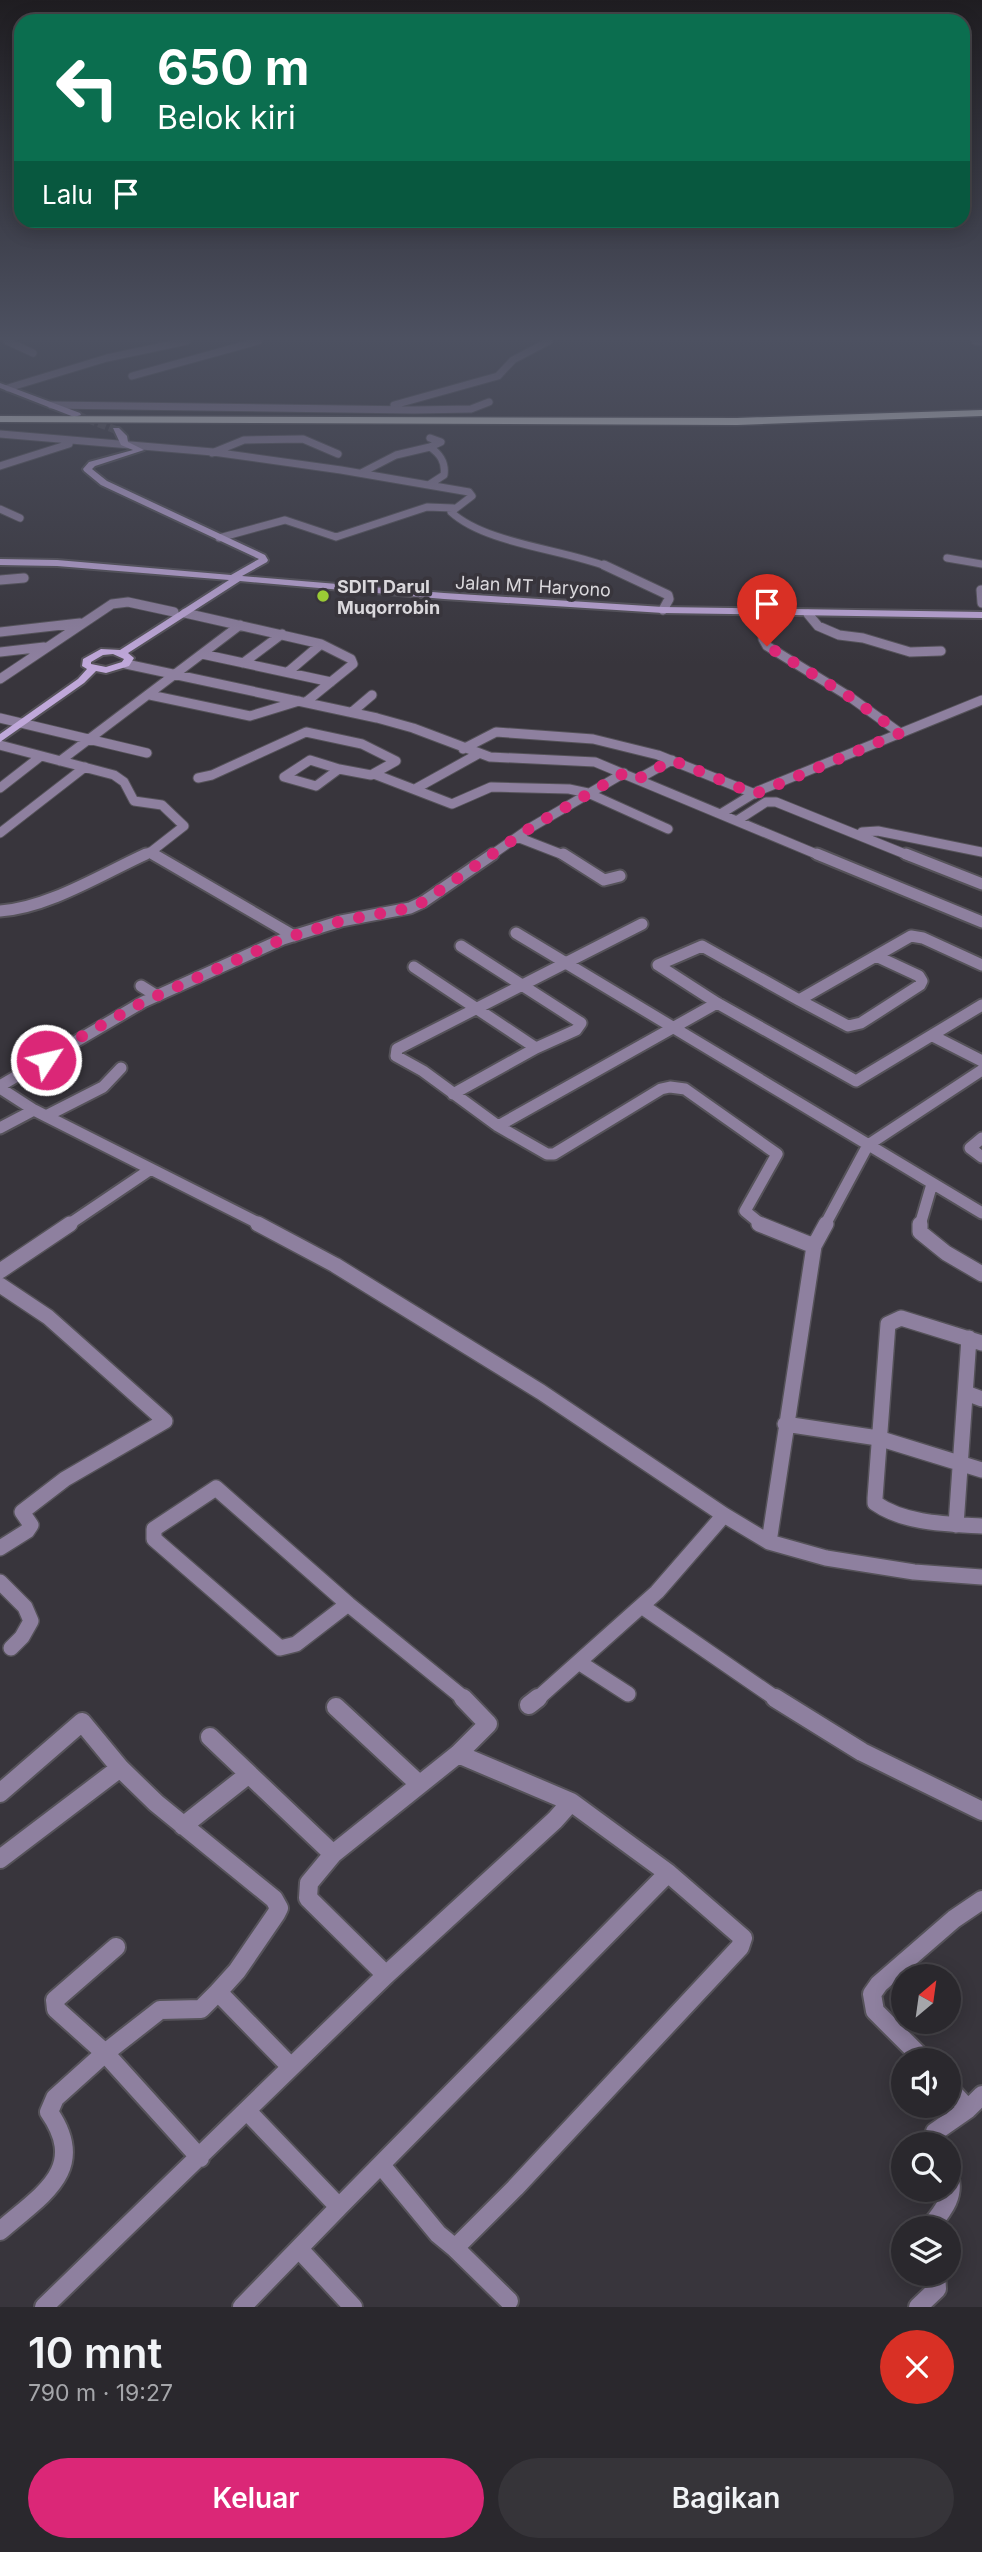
<!DOCTYPE html>
<html lang="id">
<head>
<meta charset="utf-8">
<style>
  body { margin:0; font-family:Inter,sans-serif; background:#363439; color:#f1f3f6; height:100vh; display:flex; flex-direction:column; font-size:26px; white-space:nowrap }
  * { box-sizing:border-box; margin:0 }
  p { font-size:23px; color:#a5a6aa }
  .icon { flex:none; width:38px; height:38px; fill:none; stroke:currentColor; stroke-width:2; stroke-linecap:round; stroke-linejoin:round }
  .map { position:relative; height:2307px; overflow:hidden }
  .panel { display:flex; flex-direction:column; background:#2a282d; flex:1 }
  .panel>* { flex:none }
  .banner { position:absolute; left:14px; top:14px; width:956px; height:214px; border-radius:21px; box-shadow:0 4px 18px #0003,0 0 0 2px #464449; background:#0b6e4f; color:#fff; overflow:hidden }
  .needle { width:46px; rotate:29deg }
  .buttons { position:absolute; left:891px; top:1964px; display:grid; gap:14px }
  .buttons a { display:grid; place-items:center; width:70px; height:70px; border-radius:50%; background:#2a282d; box-shadow:0 4px 18px #0003,0 0 0 2px #464449; font-size:35px }
  .pin { position:absolute; display:grid; place-items:center; width:60px; height:60px; color:#fff; margin:-72px -30px; border-radius:50% 50% 50% 0; rotate:-45deg; box-shadow:0 0 7px #0007 }
  .pin .icon { rotate:45deg }
  .me { position:absolute; width:77px; margin:-38px; rotate:55deg; stroke-linejoin:round; filter:drop-shadow(0 0 5px #0008) }
  .turn { display:flex; align-items:center; gap:24px; height:147px; padding:0 28px; font-size:32px }
  .turn .icon { width:91px; height:91px; stroke-width:2.5 }
  .turn b { display:block; font-size:49px; line-height:60px }
  .then { display:flex; align-items:center; height:66px; padding:0 28px; background:#0003; gap:14px; font-size:26px }
  .round { display:grid; place-items:center; flex:none; width:74px; height:74px; border-radius:37px; background:#363439 }
  .summary { display:flex; align-items:center; justify-content:space-between; height:119px; padding:0 28px }
  h1 { font-size:42px; font-weight:600; line-height:52px }
  .cta { display:flex; gap:14px; margin-top:auto; padding:14px 28px }
  .cta a { flex:1; height:80px; border-radius:42px; background:#db2777; color:#fff; font-size:28px; font-weight:600; line-height:80px; text-align:center }
  .cta a+a { background:#363439; color:#f1f3f6 }
  .map>svg:first-child { display:block }
</style>
</head>
<body>
<div class="map">
<svg width="982" height="2307" viewBox="0 0 982 2307">
  <rect width="100%" height="100%" fill="#38353c"/>
  <g fill="none" stroke-linecap="round" stroke-linejoin="round">
    <!-- secondary-tunnel -->
    <path stroke="#504d54" stroke-width="8" stroke-dasharray="8 3.5" stroke-linecap="butt" d="M77 415 116 430"/>
    <!-- street-far4 casing -->
    <g stroke="#555259" stroke-width="9">
      <path id="street-far4" d="M7 341 33 353
        M975 341 982 342
        M132 376 258 341
        M8 388 107 358 187 341
        M51 405 414 410 471 409 489 402
        M394 405 498 376 513 360 549 341
        M0 434 213 452 341 470 469 492 472 496 451 512C486 544 563 549 608 567
        M430 438 441 442 430 447C440 454 446 462 444 475L430 484
        M212 453 244 440 303 439 338 454
        M0 466 69 444
        M361 473 396 455 430 447
        M0 509 20 518
        M219 538 285 520 336 537 427 507 453 508
        M947 558 982 564"/>
    </g>
    <!-- street-far3 casing -->
    <g stroke="#555259" stroke-width="11">
      <path id="street-far3" d="M604 565 668 595 669 599 663 610
        M0 580 24 578
        M981 590 982 603
        M185 613 321 644 351 659 353 664 306 702
        M762 613 763 639 767 646 850 697 900 733
        M808 614 818 626 839 635 863 638 910 652 941 651
        M0 632 80 623
        M0 652 44 647
        M202 654 331 682
        M243 663 282 634
        M126 664 377 718 413 728 490 757 595 762 821 856
        M288 672 321 644
        M0 679 112 604 128 602 174 612
        M150 695 250 716 299 701
        M352 712 372 695
        M0 718 147 753
        M0 745 114 775 124 782 134 801 162 805 184 826 152 851 155 856
        M463 749 496 732 593 739 658 755 755 794
        M310 760 339 769 316 786 284 777Z
        M60 761 240 625
        M374 774 452 804 491 787 569 789 588 793 668 829
        M198 778 212 775 306 732 362 744 396 761 371 775 339 769
        M638 779 672 760
        M0 788 41 756
        M415 789 478 754
        M722 813 758 791 982 700
        M738 820 766 802H776L910 856
        M862 832 878 831 982 852
        M0 833 85 767
        M517 837 566 856
        M142 856 152 851
        M490 856 530 828 624 773"/>
    </g>
    <!-- street-far2 casing -->
    <g stroke="#555259" stroke-width="15">
      <path id="street-far2" d="M153 854 294 936
        M563 854 604 880 620 876
        M817 854 982 922
        M906 854 982 884
        M0 911C48 908 102 874 146 854
        M642 924 397 1049 396 1056 423 1071 498 1126 547 1154H554L661 1089 670 1087 685 1089 777 1154 745 1211 762 1225
        M516 933 982 1213
        M982 965 923 938 911 936 799 1000 702 946 658 965 717 1003 856 1081 982 1005
        M414 967 536 1048
        M141 986 157 996
        M799 1000 848 1026 861 1023 920 985 922 981 919 976 876 956
        M933 1036 982 1061
        M0 1086 143 1002 283 939 341 921 410 908 423 902 493 854
        M0 1088 34 1110 262 1225
        M453 1094 536 1048 576 1030 581 1023 461 946
        M48 1115 103 1087 121 1068
        M498 1126 717 1003
        M0 1128 34 1110
        M982 1138 970 1148 982 1157
        M68 1225 151 1169
        M825 1225 868 1145 982 1070
        M920 1225 932 1184"/>
    </g>
    <!-- street-far1 casing -->
    <g stroke="#555259" stroke-width="18">
      <path id="street-far1" d="M258 1224 335 1265 541 1392 724 1515 769 1542 826 1558 914 1572 982 1577
        M759 1224 814 1246
        M920 1224V1232L946 1253 982 1274
        M0 1271 70 1224
        M0 1285 48 1317 165 1421 65 1479 22 1512 31 1525 27 1531 0 1548
        M982 1343 901 1318 888 1324 875 1498V1503C905 1524 947 1524 982 1526
        M966 1393 982 1399
        M785 1424 878 1438 982 1470
        M216 1488 348 1604 296 1644 280 1648 154 1539V1529Z
        M956 1525 969 1338
        M769 1542 814 1246 826 1224
        M0 1582 25 1607 31 1621 22 1637 11 1648
        M348 1604 466 1700
        M643 1607 778 1700
        M580 1663 628 1694
        M536 1700 657 1592 724 1515"/>
    </g>
    <!-- street casing -->
    <g stroke="#555259" stroke-width="22">
      <path id="street" d="M775 1698 862 1752 982 1811
        M529 1705 538 1698
        M336 1707 419 1784
        M210 1737 333 1854
        M0 1793 82 1722 120 1768 156 1803 274 1899 279 1908 276 1914 237 1971 218 1992 291 2067
        M183 1826 249 1774
        M0 1859 120 1768
        M386 1975 308 1898 309 1883 333 1854 458 1754 488 1724 463 1698
        M924 2060 875 2011 872 1994 879 1984 954 1919 982 1900
        M968 2109 982 2095
        M248 2112 339 2207 668 1873
        M934 2144 935 2132 968 2109 948 2087
        M200 2158 105 2053 160 2010 201 2009 218 1992
        M381 2165 438 2234 455 2248 515 2188 740 1947 743 1938 668 1873 571 1802
        M929 2228C943 2211 957 2195 948 2172
        M0 2231C41 2195 89 2170 49 2112L55 2098 105 2053 56 2009 55 2000 116 1947
        M455 2248 509 2301
        M299 2249 353 2307
        M44 2307 386 1975 555 1820 571 1802 458 1754
        M242 2307 339 2207
        M918 2307 937 2289 936 2273"/>
    </g>
    <!-- secondary casing -->
    <g stroke="#555259" stroke-width="4">
      <path id="secondary" d="M0 383 80 413 81 415 74 417 0 388Z
        M113 428H119L127 436 128 442 144 450 95 466 92 469 107 481 265 555 268 560 267 562 242 576 444 593 663 607 982 612V618L663 613 444 599 240 581 128 653 134 658 129 666 106 673 96 671 84 683 0 742V734L78 679 87 669 82 666 83 659 101 649 120 650 229 580 57 566 0 565V559L57 560 231 575 259 559 101 485 84 471 83 469 89 462 133 450 121 445ZM113 654 124 659 122 662 106 667 91 664V662L103 655Z"/>
    </g>
    <!-- highway casing -->
    <g stroke="#555259" stroke-width="3">
      <path id="highway" d="M982 410V416L737 425 0 422V416L737 418Z"/>
    </g>
    <!-- street-far4 -->
    <use href="#street-far4" stroke="#8e809f" stroke-width="7"/>
    <!-- street-far3 -->
    <use href="#street-far3" stroke="#8e809f" stroke-width="9"/>
    <!-- street-far2 -->
    <use href="#street-far2" stroke="#8e809f" stroke-width="11"/>
    <!-- street-far1 -->
    <use href="#street-far1" stroke="#8e809f" stroke-width="15"/>
    <!-- street -->
    <use href="#street" stroke="#8e809f" stroke-width="18"/>
    <!-- secondary -->
    <use href="#secondary" fill="#c0a8da" fill-rule="evenodd"/>
    <!-- highway -->
    <use href="#highway" fill="#f6f6f6" fill-rule="evenodd"/>
  </g>
  <!-- sky -->
  <linearGradient id="sky" x2="0" y2="1"><stop stop-color="#1f1d21"/><stop offset="0.51" stop-color="#4d5161"/><stop offset="1" stop-color="#4d5161" stop-opacity="0"/></linearGradient>
  <rect width="982" height="664" fill="url(#sky)"/>
  <g fill="none" stroke-linecap="round" stroke-linejoin="round">
    <!-- route -->
    <path stroke="#db2777" stroke-width="12" stroke-dasharray="0 21.6" d="M46 1060 77 1039 143 1002 283 939 341 921 410 908 423 902 530 828 624 773 638 779 672 760 755 794 900 733 850 697 767 646"/>
  </g>
  <!-- markers -->
  <circle fill="#9acb35" stroke="#38353c" stroke-width="2.5" cx="323" cy="596" r="7"/>
  <g text-anchor="middle" dominant-baseline="central" stroke-width="7" stroke-linejoin="round" paint-order="stroke">
    <!-- far-poi labels -->
    <g font-size="18" font-weight="bold" fill="#dad8dc" stroke="#38353c" text-anchor="start">
      <text x="337" y="586">SDIT Darul<tspan x="337" dy="21">Muqorrobin</tspan></text>
    </g>
    <!-- far-street labels -->
    <g font-size="18" fill="#dad8dc" stroke="#38353c">
      <text transform="translate(533 586) rotate(3)">Jalan MT Haryono</text>
    </g>
  </g>
</svg>
<div class="buttons">
<a><svg class="needle" viewBox="-14 -14 28 28"><path d="M0-13l5 13h-10z" fill="#e53935"/><path d="M0 13l5-13h-10z" fill="#a5a6aa"/></svg></a>
<a><svg class="icon" aria-label="sound" viewBox="0 0 24 24"><path d="M4 9h4l5-4v14l-5-4H4zM17 9q2 3 0 6"/></svg></a>
<a><svg class="icon" aria-label="search" viewBox="0 0 24 24"><circle cx="10" cy="10" r="6"/><path d="M15 15l6 6"/></svg></a>
<a><svg class="icon" aria-label="layers" viewBox="0 0 24 24"><path d="M12 4l9 5-9 5-9-5zM3 14l9 5 9-5"/></svg></a>
</div>
<div class="pin" style="left:767px;top:646px;background:#d93025"><svg class="icon" aria-label="arrive" viewBox="0 0 24 24"><path d="M6 21V4h12l-3 4 3 4H6"/></svg></div>
<svg class="me" style="left:46px;top:1060px" viewBox="-20 -20 40 40"><circle r="17" fill="#db2777" stroke="#fff" stroke-width="3"/><path d="M0-11L8 9 0 5-8 9z" fill="#fff"/></svg>
<div class="banner">
<div class="turn"><svg class="icon" aria-label="left" viewBox="0 0 24 24"><path d="M17 20v-9H6M10 6l-5 5 5 5"/></svg><div><b>650 m</b>Belok kiri</div></div>
<div class="then">Lalu<svg class="icon" aria-label="arrive" viewBox="0 0 24 24"><path d="M6 21V4h12l-3 4 3 4H6"/></svg></div>
</div>
</div>
<section class="panel">
<div class="summary"><div><h1>10 mnt</h1><p>790 m · 19:27</p></div><a class="round" style="background:#d93025;color:#fff"><svg class="icon" aria-label="close" viewBox="0 0 24 24"><path d="M6 6l12 12M18 6L6 18"/></svg></a></div>
<div class="cta"><a>Keluar</a><a>Bagikan</a></div>
</section>
</body>
</html>
